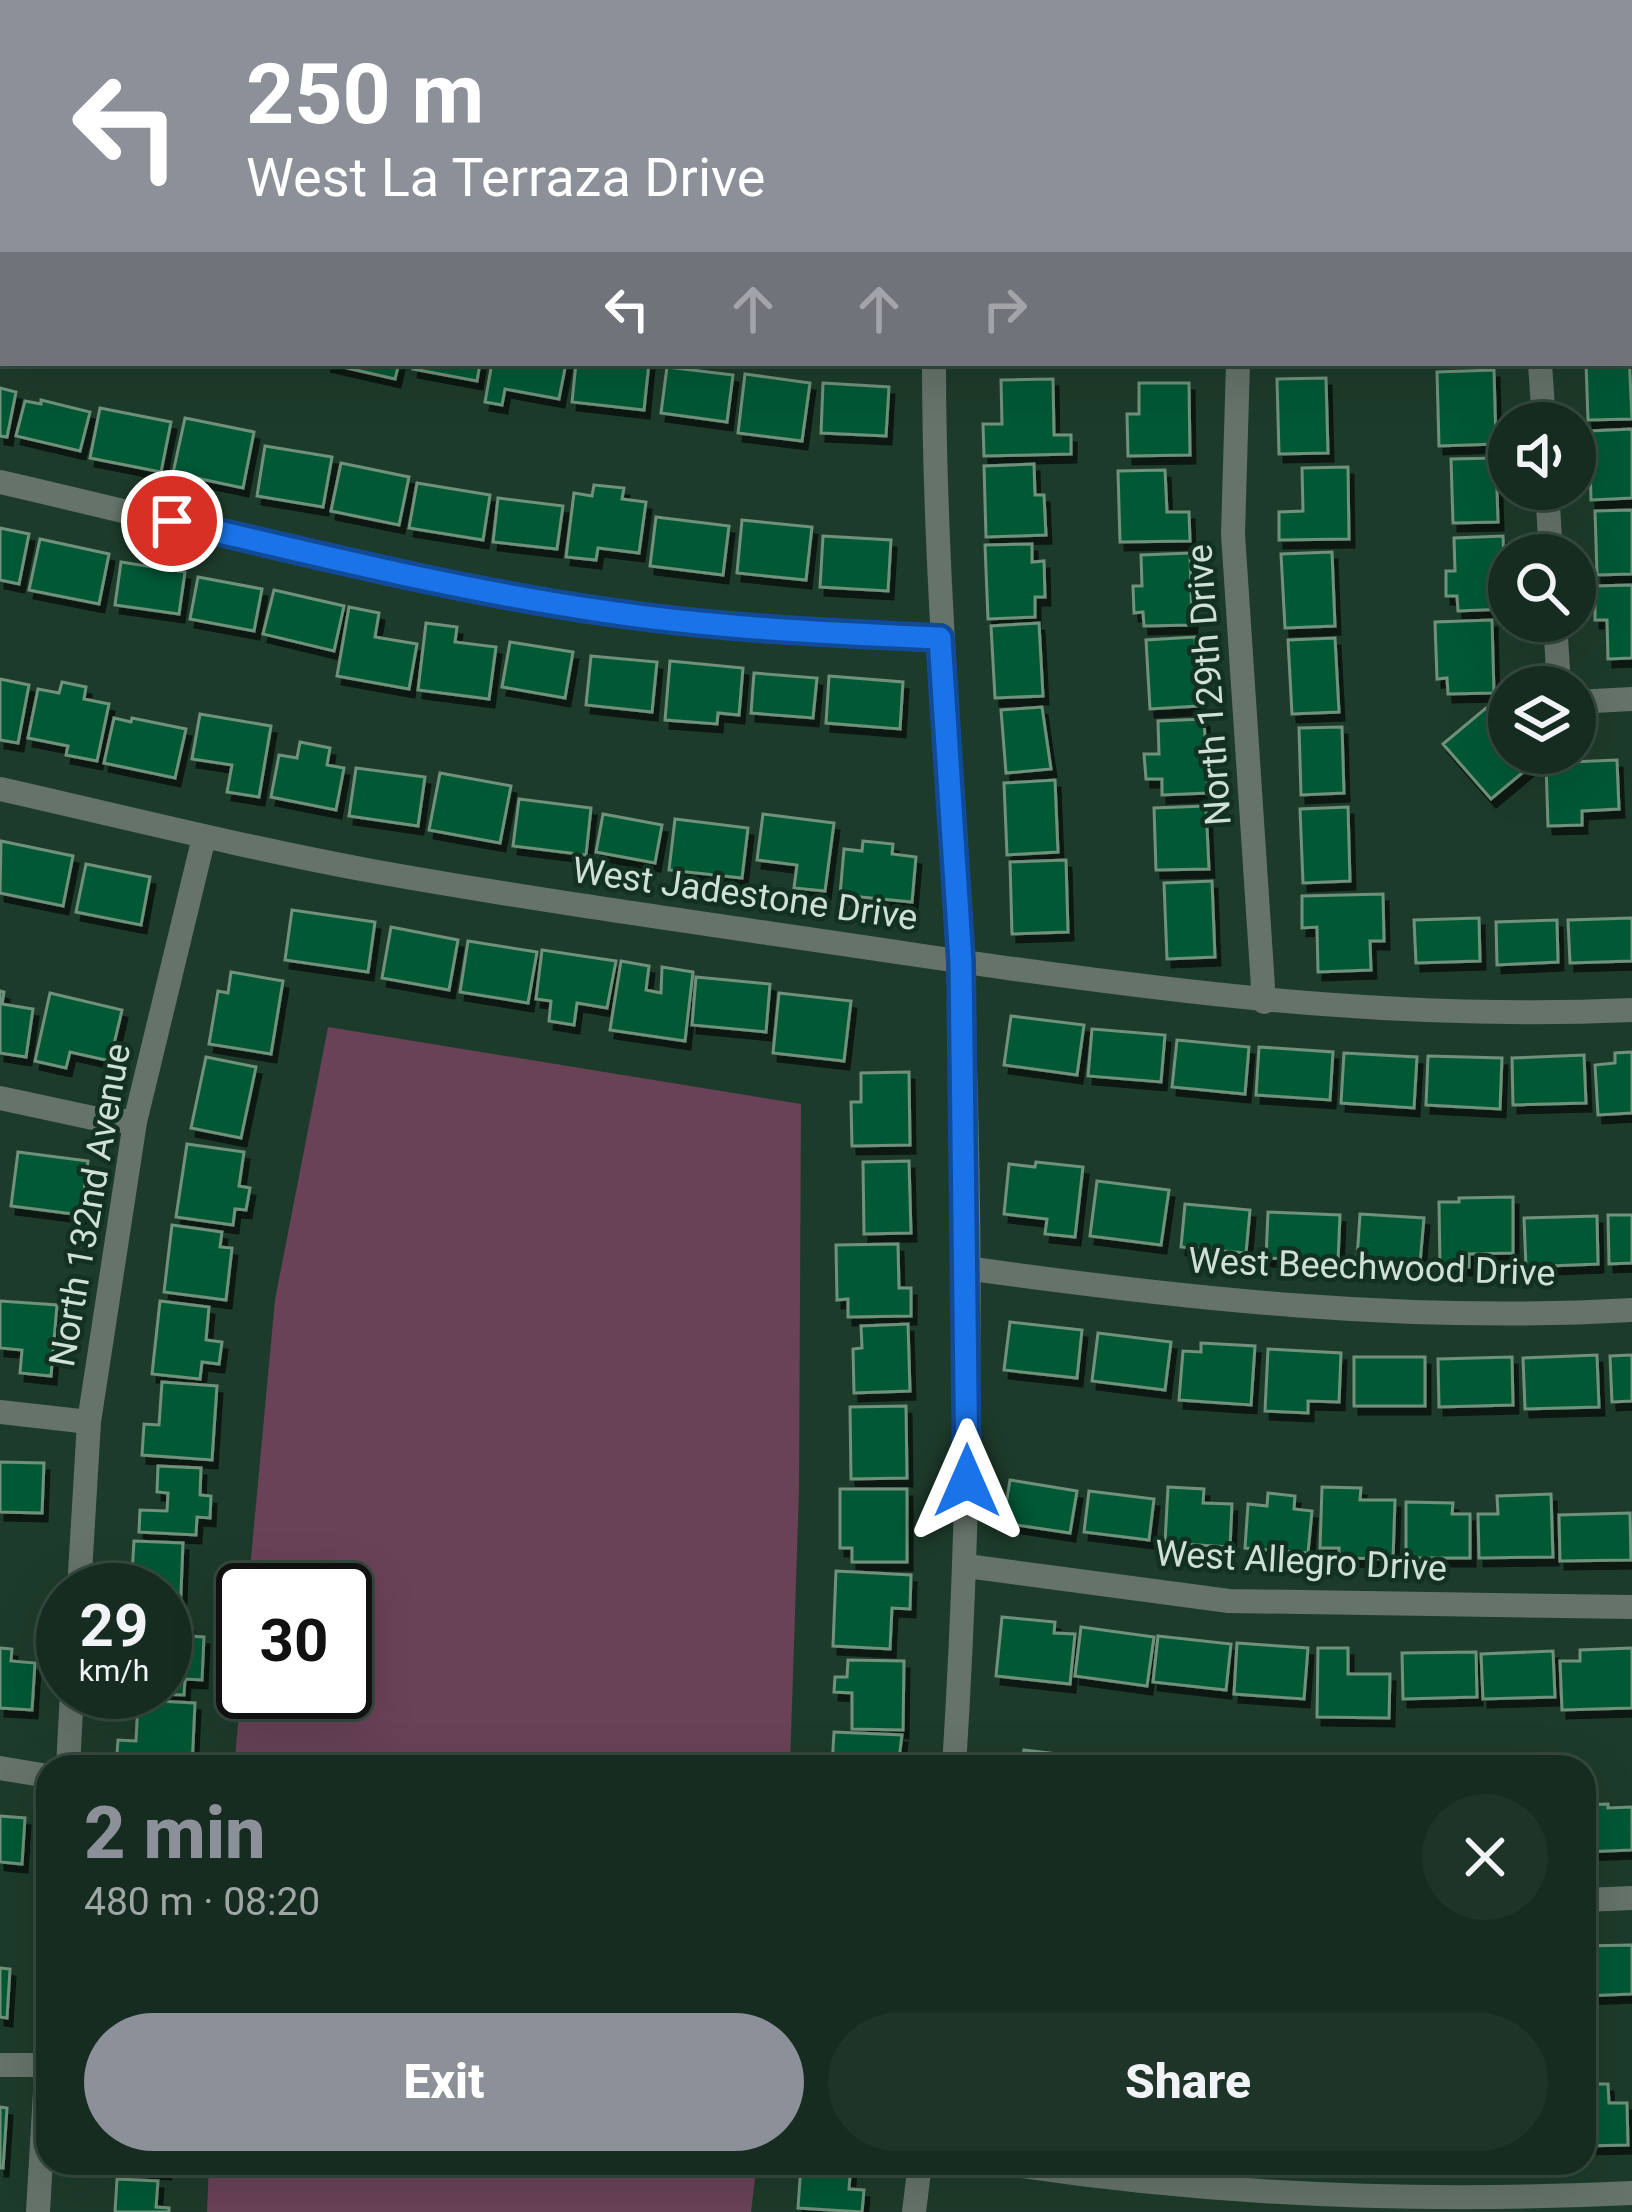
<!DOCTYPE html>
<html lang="en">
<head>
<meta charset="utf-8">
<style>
  body { margin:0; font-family:Roboto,sans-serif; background:#1f3429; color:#f1f3f6; height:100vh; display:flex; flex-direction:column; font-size:45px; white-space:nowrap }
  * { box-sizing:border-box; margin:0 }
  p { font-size:39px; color:#9ea7a5 }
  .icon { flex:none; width:66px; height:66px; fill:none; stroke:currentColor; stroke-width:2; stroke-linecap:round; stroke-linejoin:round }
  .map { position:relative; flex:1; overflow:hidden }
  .panel { position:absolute; left:36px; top:1755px; width:1560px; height:420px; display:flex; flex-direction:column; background:#162c20; border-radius:36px; box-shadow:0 12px 48px #0002,0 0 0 3px #35483e }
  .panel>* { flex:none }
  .banner { position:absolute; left:0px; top:0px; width:1632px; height:366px; box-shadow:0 12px 48px #0002,0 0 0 3px #35483e; background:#8c9099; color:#fff; overflow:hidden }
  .tools { position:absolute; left:1488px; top:402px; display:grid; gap:24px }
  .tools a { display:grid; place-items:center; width:108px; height:108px; border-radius:50%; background:#162c20; box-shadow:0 12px 48px #0002,0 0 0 3px #35483e; font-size:60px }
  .speed { position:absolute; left:36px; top:1563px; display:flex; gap:24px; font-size:60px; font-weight:700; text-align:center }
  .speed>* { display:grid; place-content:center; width:156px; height:156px; border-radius:50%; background:#162c20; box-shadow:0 12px 48px #0002,0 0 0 3px #35483e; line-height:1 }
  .speed small { font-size:30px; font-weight:400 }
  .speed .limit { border:6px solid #111; border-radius:18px; background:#fff; color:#111 }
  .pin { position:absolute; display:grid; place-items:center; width:102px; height:102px; color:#fff; margin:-51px; border:6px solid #fff; border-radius:50%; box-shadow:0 3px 12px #0007 }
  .me { position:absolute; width:132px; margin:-66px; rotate:0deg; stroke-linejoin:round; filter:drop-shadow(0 0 9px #0008) }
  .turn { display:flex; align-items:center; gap:42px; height:252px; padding:0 48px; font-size:54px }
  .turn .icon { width:156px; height:156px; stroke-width:2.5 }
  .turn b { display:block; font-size:84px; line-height:102px }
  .lanes { display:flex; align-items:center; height:114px; padding:0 48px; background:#0003; justify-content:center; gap:60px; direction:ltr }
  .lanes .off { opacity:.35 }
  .round { display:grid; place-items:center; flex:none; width:126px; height:126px; border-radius:63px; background:#1f3429 }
  .summary { display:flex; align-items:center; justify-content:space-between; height:204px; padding:0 48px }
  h1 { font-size:72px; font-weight:800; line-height:90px; color:#8c9099 }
  .cta { display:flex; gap:24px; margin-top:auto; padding:24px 48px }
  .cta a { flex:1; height:138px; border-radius:72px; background:#8c9099; color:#fff; font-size:48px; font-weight:800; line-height:138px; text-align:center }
  .cta a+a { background:#1f3429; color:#f1f3f6 }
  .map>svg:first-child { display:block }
</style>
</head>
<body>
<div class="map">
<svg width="1632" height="2212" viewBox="0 0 1632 2212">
  <defs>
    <filter id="shadow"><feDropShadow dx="5" dy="8" stdDeviation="0" flood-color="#0009"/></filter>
  </defs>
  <rect width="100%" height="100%" fill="#1d3b2a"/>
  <!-- green -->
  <path fill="#694257" d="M11 0H495L496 3H27Z
    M328 1027 801 1104 799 1489 790 1767H234L243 1670V1692H345V1590H248L275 1300Z
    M209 2163H757L751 2212H207Z"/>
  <!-- building -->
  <path fill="#055935" stroke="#70917c" stroke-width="3" filter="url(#shadow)" d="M539 0H616V3H539Z
    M1632 88V192L1629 193V89Z
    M1629 352 1632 419 1588 420 1586 363H1629Z
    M325 363H399L395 379Z
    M414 363H480L477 381 413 369Z
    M492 363H566L559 399 505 389 502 405 485 402Z
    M576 363H649L644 410 572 402Z
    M667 367 733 375 727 422 661 413Z
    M1494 370 1496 444 1439 446 1437 372Z
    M745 374 810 383 802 441 738 433Z
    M1326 378 1328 453 1279 454 1277 379Z
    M1053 379 1054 435H1071V454L984 456 983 424H1002L1001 380Z
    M823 383 889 387 886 436 821 433Z
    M1139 383H1189L1190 455 1128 456 1127 414H1139Z
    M0 388 16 392 7 437 0 436Z
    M41 400 90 412 80 451 16 436 25 401 41 404Z
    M100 408 171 422 161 472 90 458Z
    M185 418 254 432 243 488 173 473Z
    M1632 429V498L1591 500 1589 431Z
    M265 446 332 457 323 507 257 496Z
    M1496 458 1498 522 1453 523 1451 459Z
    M341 463 409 477 399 525 331 511Z
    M1034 464 1035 495H1044L1046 535 986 537 984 466Z
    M1348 467 1349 539 1279 540V512L1303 511 1302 468Z
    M1165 470 1167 512H1189L1190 541 1120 542 1118 471Z
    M417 483 490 495 483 540 409 528Z
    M594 485 624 488 622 499 646 502 639 553 598 548 596 560 566 557 574 493 592 496Z
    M498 498 563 506 557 549 493 542Z
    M1632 510V574L1597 575 1595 511Z
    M656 517 729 526 723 575 650 566Z
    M742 520 812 527 806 580 737 573Z
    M0 528 29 534 19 584 0 580Z
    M823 536 891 540 888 591 820 587Z
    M1503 536 1506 609 1458 611 1457 596H1446V571H1455L1454 538Z
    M40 539 109 554 99 604 29 590Z
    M1032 544V562L1044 561 1045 597H1035V617L988 619 985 545Z
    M1332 552 1335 626 1285 628 1281 554Z
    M1190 553 1192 625 1144 626 1143 612 1134 613 1133 586H1142L1141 555Z
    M121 562 185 572 179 614 115 605Z
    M198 577 262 589 254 631 190 619Z
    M1632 585V658L1608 659 1607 620H1595V586Z
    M274 590 344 606 334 651 263 634Z
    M349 607 379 613 375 637 417 644 409 689 337 676Z
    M1492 620 1494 693 1448 694 1447 678 1437 679 1435 622Z
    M426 623 457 627 455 642 496 647 489 699 418 690Z
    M1039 623 1043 696 995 698 991 626Z
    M1195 637 1199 706 1150 709 1146 640Z
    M1335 638 1339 712 1292 714 1288 640Z
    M510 642 573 652 565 698 502 687Z
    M591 656 657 662 652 712 586 705Z
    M670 661 743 668 739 715 718 713 717 724 665 720Z
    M754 673 817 678 813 718 751 713Z
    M829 676 903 682 900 729 826 723Z
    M0 679 29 685 18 743 0 740Z
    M62 682 86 687 84 699 109 704 97 761 66 755 68 746 28 738 38 689 59 693Z
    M1042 707 1051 769 1006 773 1001 710Z
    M1486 708 1509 734V753H1525L1534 763 1491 799 1443 744Z
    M200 714 271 726 259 797 227 792 232 765 192 759Z
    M114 718 131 722 132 718 186 729 175 778 104 763Z
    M1204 719 1208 793 1162 795V779H1146L1144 754H1159L1158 721Z
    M1342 727 1344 793 1301 795 1299 728Z
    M300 742 330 748 327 765 344 768 336 810 271 797 279 755 297 758Z
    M1617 760 1619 809 1582 811V825L1548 826 1546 763Z
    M356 768 425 777 418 826 349 816Z
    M440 773 511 786 500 843 429 830Z
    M1055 780 1058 852 1007 855 1004 783Z
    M519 799 591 808 586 855 513 846Z
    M1206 806 1209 869 1156 870 1154 808Z
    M1348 807 1350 881 1303 883 1300 809Z
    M603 814 662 825 655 863 596 852Z
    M763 814 834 823 825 891 794 888 797 865 757 860Z
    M675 819 748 828 742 878 669 870Z
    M1 841 73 856 63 906 0 893Z
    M863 841 893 844 892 854 916 857 912 902 840 895 844 849 862 851Z
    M1066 860 1068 932 1012 934 1010 862Z
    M86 864 150 877 141 925 76 912Z
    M1212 881 1215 957 1167 959 1164 883Z
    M1383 894 1384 941H1370L1371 970 1318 972 1317 927 1302 928V896Z
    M292 910 375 922 368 972 285 960Z
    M1479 918 1480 961 1416 963 1414 920Z
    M1632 918V961L1570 963 1568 920Z
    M1557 920 1558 962 1497 965 1496 922Z
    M391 927 458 940 449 990 382 978Z
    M468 941 537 952 528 1003 460 992Z
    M542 950 616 961 607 1008 577 1003 574 1025 549 1021 551 1001 536 999Z
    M621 961 649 966 646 990 661 993 662 967 693 972 685 1041 610 1030Z
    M231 972 283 981 271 1054 209 1044 218 991 228 993Z
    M696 977 770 984 766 1032 692 1025Z
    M0 991 4 992 2 1004 33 1009 26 1057 0 1053Z
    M50 993 122 1010 110 1061 70 1052 66 1068 35 1061Z
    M779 993 851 1001 844 1061 773 1053Z
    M1011 1016 1084 1025 1077 1075 1004 1065Z
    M1092 1029 1165 1035 1161 1082 1088 1076Z
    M1177 1040 1249 1047 1245 1094 1172 1087Z
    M1259 1047 1333 1052 1330 1100 1256 1095Z
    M1632 1052V1113L1598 1115 1595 1065 1615 1063V1053Z
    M1344 1053 1417 1057 1414 1108 1341 1103Z
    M1584 1055 1586 1103 1513 1105 1512 1058Z
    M1428 1056 1502 1058 1500 1109 1426 1105Z
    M206 1057 256 1067 241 1138 191 1128Z
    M909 1072 910 1145 852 1146 851 1102H861V1073Z
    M187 1144 244 1152 239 1186 250 1188 246 1210 235 1209 233 1225 176 1217Z
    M18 1152 88 1161 81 1215 11 1206Z
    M909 1161 911 1233 864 1234 863 1162Z
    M1036 1162 1083 1167 1075 1237 1045 1234 1047 1219 1004 1214 1009 1164 1035 1167Z
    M1097 1181 1169 1190 1161 1245 1090 1236Z
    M1513 1197V1253L1469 1254V1267H1440L1439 1202H1459V1198Z
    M1185 1204 1250 1210 1246 1253 1181 1247Z
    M1268 1212 1340 1215 1338 1261 1266 1258Z
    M1360 1214 1424 1218 1420 1263 1357 1259Z
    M1608 1215H1632V1263L1609 1264Z
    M1597 1216 1598 1264 1526 1267 1524 1218Z
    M172 1225 222 1232 220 1247 232 1248 226 1300 164 1292Z
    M898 1244 899 1288H911V1316L848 1317V1299L837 1300 836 1245Z
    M0 1301 57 1305 51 1376 20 1373 22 1350 0 1348Z
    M160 1301 209 1307 206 1340 222 1342 219 1364 202 1362 200 1379 152 1374Z
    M1010 1322 1082 1330 1077 1378 1004 1370Z
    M908 1324 910 1391 854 1393 853 1349 862 1348 861 1326Z
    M1098 1333 1171 1342 1165 1390 1092 1381Z
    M1201 1343 1255 1346 1251 1405 1179 1400 1183 1351 1201 1352Z
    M1268 1349 1341 1353 1339 1402 1308 1401V1413L1265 1411Z
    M1597 1355 1599 1407 1525 1409 1523 1358Z
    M1632 1355V1401L1612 1402 1610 1356Z
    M1354 1357H1425V1406H1354Z
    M1512 1357 1513 1405 1439 1407 1438 1359Z
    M162 1382 217 1386 212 1460 142 1455 144 1424 159 1425Z
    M906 1406 907 1478 851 1479 850 1407Z
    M0 1462 44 1463 42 1513 0 1512Z
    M158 1466 201 1468 200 1495 211 1496 210 1518 197 1517 196 1535 139 1532 140 1510 167 1511 168 1493 157 1492Z
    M1010 1480 1077 1491 1070 1533 1003 1523Z
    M1168 1487 1204 1489 1203 1503 1232 1504 1230 1547 1165 1543Z
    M1322 1487 1361 1488 1360 1500H1395L1393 1559 1339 1558V1548H1320Z
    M840 1489H907V1562H852V1548H840Z
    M1089 1491 1154 1499 1149 1540 1084 1532Z
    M1268 1493 1295 1496 1294 1509 1312 1511 1308 1553 1245 1548 1248 1504 1267 1506Z
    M1551 1494 1553 1557 1479 1558 1478 1514H1498L1497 1496Z
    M1406 1502 1453 1503 1452 1514H1470V1558H1406Z
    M1630 1513 1631 1560 1560 1561 1559 1515Z
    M134 1541 183 1543 180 1617 165 1616V1590H131Z
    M836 1571 911 1575 910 1609 892 1608 890 1649 833 1646Z
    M1002 1617 1055 1622 1054 1633 1075 1634 1070 1684 996 1676Z
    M165 1623 189 1624 188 1636 204 1637 202 1680 185 1679 184 1695 130 1693 165 1692Z
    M1081 1627 1154 1637 1147 1686 1075 1676Z
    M1158 1636 1231 1644 1226 1690 1153 1682Z
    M1237 1643 1308 1648 1304 1699 1234 1694Z
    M0 1648 12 1649 11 1661 35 1663 32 1710 0 1708Z
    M1318 1648H1348V1674H1390L1389 1718 1317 1717Z
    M1632 1648V1708L1562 1710 1560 1661H1580V1650Z
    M1553 1651 1555 1697 1483 1699 1481 1654Z
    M1476 1652 1477 1697 1403 1699 1402 1653Z
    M848 1660 904 1661 903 1730 852 1729V1693L834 1692 835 1677H847Z
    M138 1700 195 1703 192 1767H116L118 1740 136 1741Z
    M834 1732 902 1735 898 1767H832Z
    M1024 1750 1067 1755 1066 1767H994L996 1756 1023 1759Z
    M1608 1804V1808L1632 1807V1850L1584 1852V1805Z
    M0 1816 25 1818 22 1864 0 1862Z
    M1632 1945V1994L1584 1996V1946Z
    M0 1968 10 1969 7 2018 0 2017Z
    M1584 2084H1608L1609 2103H1627L1628 2145 1584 2146Z
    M0 2107 7 2108 3 2168H0Z
    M92 2163H166V2171L92 2168Z
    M809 2163H851L849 2189 864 2190 862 2212 798 2208 801 2165Z
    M117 2179 158 2181 156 2207 169 2208V2212H115Z"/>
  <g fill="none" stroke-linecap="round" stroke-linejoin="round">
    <!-- service -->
    <path stroke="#65736a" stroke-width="12" d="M1629 238 1632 237"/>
    <!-- minor -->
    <path stroke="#65736a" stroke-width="24" d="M666 0V3
      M964 0V3
      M1237 0V3
      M1153 3 1168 0
      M934 363C934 563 952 761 961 961 973 1229 971 1499 954 1767
      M1238 363 1233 534 1264 1002
      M1540 363 1544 423
      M0 482C200 528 401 583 605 612 716 628 828 633 940 638
      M1547 489 1551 555
      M1555 621 1559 687
      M1575 702 1632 699
      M0 789C124 817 247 848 372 871 551 903 730 927 910 954 1153 990 1385 1021 1632 1010
      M0 1098 93 1118 135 1122
      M966 1268C1187 1299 1408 1323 1632 1310
      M0 1412 89 1422
      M967 1566 1229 1601 1632 1607
      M79 1590 89 1422 135 1122 204 837
      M68 1767 72 1692
      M0 1768 48 1776
      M1584 1900 1632 1898
      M0 2065H46
      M1002 2163C1207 2195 1425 2203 1632 2193
      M38 2212 48 2040
      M914 2212 920 2163"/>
    <!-- tertiary -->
    <path stroke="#65736a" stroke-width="24" d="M0 171 3 172
      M1629 302 1632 301"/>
  </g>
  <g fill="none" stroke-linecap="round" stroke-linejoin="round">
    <!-- route casing -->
    <g stroke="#114b97" stroke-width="30">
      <path id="route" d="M172 521C314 554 457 590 602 611 714 628 828 633 940 638L961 962 967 1481"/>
    </g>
    <!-- route -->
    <use href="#route" stroke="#1a73e8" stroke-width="21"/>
  </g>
  <g text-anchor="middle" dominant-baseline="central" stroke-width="9" stroke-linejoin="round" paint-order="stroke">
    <!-- street labels -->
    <g font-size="36" fill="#cfe0d5" stroke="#123120">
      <text transform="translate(1209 685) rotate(-94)">North 129th Drive</text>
      <text transform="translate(745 894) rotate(8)">West Jadestone Drive</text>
      <text transform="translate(90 1205) rotate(-80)">North 132nd Avenue</text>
      <text transform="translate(1372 1267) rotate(2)">West Beechwood Drive</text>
      <text transform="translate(1301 1561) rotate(3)">West Allegro Drive</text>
    </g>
  </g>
</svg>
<div class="tools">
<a><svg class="icon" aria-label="sound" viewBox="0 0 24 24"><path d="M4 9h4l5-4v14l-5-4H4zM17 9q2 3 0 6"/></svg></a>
<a><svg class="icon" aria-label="search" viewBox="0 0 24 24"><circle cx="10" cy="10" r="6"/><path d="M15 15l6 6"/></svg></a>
<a><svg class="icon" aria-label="layers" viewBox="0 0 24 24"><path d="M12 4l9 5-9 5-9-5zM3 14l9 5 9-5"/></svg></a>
</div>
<div class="speed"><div>29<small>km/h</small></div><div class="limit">30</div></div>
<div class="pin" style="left:172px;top:521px;background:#d93025"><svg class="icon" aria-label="arrive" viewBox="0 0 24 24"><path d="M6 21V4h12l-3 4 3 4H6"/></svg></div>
<svg class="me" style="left:967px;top:1481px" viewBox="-20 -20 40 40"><path d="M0-17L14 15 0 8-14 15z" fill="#1a73e8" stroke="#fff" stroke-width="4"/></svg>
<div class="banner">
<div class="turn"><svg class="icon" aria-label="left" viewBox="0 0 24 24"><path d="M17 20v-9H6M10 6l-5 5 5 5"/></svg><div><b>250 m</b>West La Terraza Drive</div></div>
<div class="lanes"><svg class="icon" aria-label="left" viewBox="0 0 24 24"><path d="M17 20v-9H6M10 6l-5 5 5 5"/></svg><svg class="icon off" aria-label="ahead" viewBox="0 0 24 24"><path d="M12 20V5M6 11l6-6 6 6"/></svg><svg class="icon off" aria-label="ahead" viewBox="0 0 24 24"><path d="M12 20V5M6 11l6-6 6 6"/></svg><svg class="icon off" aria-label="right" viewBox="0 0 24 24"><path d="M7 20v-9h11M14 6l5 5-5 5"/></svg></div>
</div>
<section class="panel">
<div class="summary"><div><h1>2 min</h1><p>480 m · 08:20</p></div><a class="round"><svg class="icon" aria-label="close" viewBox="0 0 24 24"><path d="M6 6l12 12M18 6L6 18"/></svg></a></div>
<div class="cta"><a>Exit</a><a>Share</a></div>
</section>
</div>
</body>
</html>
